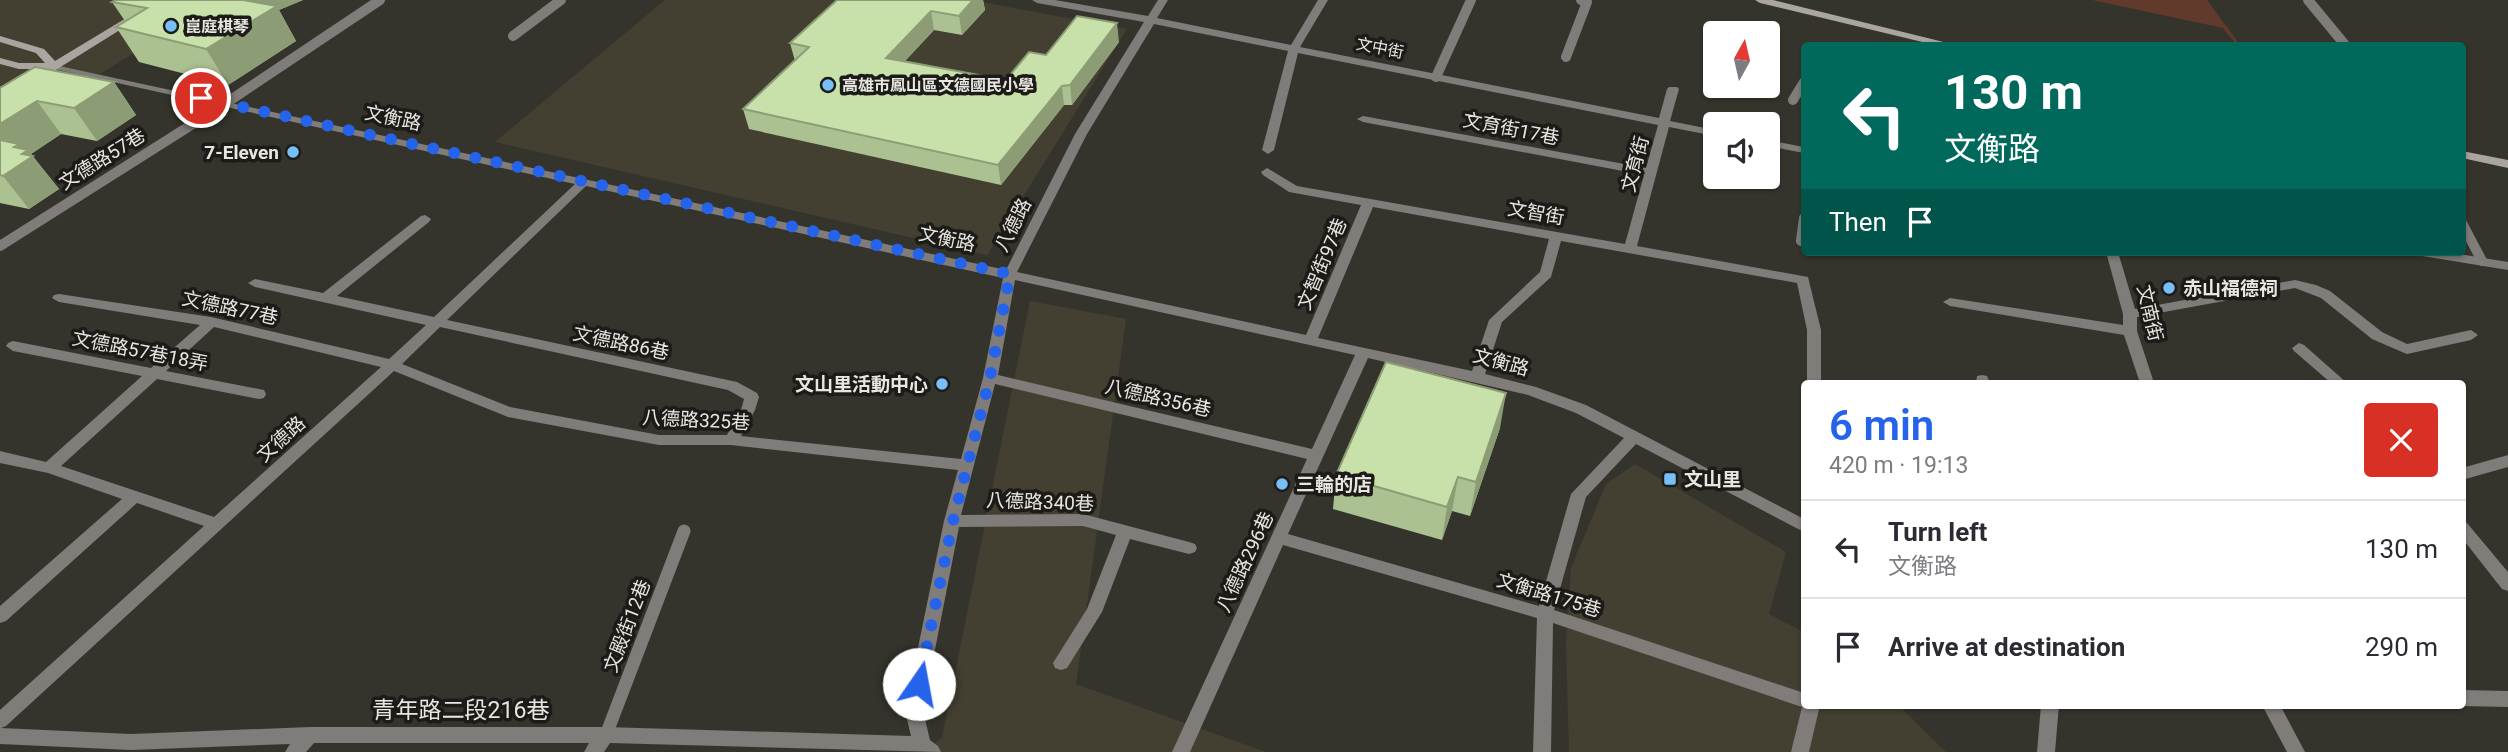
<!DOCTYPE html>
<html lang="en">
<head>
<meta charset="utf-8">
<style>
  body { margin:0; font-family:Roboto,"Noto Sans TC",sans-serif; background:#f7f7f7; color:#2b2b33; height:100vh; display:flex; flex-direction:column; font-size:26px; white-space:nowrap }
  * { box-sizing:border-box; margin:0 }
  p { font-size:23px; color:#7c7c81 }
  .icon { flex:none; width:38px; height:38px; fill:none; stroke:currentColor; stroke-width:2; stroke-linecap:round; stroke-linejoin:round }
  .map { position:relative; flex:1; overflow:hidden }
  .panel { position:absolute; left:1801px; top:380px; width:665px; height:329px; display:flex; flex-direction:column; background:#fff; border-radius:7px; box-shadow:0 2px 5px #0004 }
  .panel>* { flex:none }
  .guide { position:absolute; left:1801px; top:42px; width:665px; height:214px; border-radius:7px; box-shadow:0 2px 5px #0004; background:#00695c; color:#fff; overflow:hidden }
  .needle { width:46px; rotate:8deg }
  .controls { position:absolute; left:1703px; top:21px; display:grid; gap:14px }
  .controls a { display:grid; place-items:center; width:77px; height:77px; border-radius:7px; background:#fff; box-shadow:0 2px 5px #0004; font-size:35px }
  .pin { position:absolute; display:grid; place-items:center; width:60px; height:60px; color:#fff; margin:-30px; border:4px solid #fff; border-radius:50%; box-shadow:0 2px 7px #0007 }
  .me { position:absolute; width:77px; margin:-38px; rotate:12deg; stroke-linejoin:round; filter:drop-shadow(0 0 5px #0008) }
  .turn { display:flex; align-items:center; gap:24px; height:147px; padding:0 28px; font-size:32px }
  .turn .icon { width:91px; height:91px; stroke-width:2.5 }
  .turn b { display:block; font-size:49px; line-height:60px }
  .then { display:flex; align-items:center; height:66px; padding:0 28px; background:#0003; gap:14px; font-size:26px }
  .round { display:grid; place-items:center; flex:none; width:74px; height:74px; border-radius:7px; background:#f7f7f7 }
  .summary { display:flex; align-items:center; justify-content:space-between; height:119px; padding:0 28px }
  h1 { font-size:42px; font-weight:600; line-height:52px; color:#2563eb }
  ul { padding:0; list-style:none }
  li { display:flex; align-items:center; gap:21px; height:98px; padding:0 28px; border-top:2px solid #e1e1e2 }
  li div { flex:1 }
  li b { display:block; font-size:26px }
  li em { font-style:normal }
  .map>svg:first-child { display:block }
</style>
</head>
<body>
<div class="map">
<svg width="2508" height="752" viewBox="0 0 2508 752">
  <rect width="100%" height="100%" fill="#35342c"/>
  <!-- built -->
  <path fill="#434032" d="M0 0H248L216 19 132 54 0 137Z
    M665 0H970L1127 29 987 255 495 142Z
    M1030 301 1126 319 1076 684 1266 752H923L942 738Z
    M1635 464 1786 552 1769 614 1804 632V705H1898L1946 752H1569L1566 643 1571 568 1606 484Z"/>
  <!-- green -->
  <path fill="#623a2b" d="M2092 0H2207L2240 45H2237L2223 28Z"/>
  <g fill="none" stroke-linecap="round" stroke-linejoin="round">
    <!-- lane-far1 -->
    <path stroke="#7f7c79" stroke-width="10" d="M2308 0 2346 46
      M513 36 561 0
      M1566 57 1587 2 1581 0
      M1436 77 1471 0
      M1793 100 1804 82
      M2462 223 2482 261
      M1801 241 1804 218
      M0 246 226 103 380 0"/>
    <!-- lane -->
    <path stroke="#7f7c79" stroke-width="13" d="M606 735 684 531"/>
    <!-- street -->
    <path fill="#7f7c79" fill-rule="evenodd" d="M1032 0H1055L1148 16 1158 0H1168L1157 18 1291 45 1318 0H1328L1300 47 1659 118 1667 89 1669 87H1677L1679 89 1670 121 1715 130V136L1669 127 1637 246 1808 277 1821 330V383H1807V330L1797 283 1561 241 1551 277 1502 322 1485 374 1536 387 1586 405 1804 519V532L1636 444 1586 497 1554 610 1804 693V705H1820L1809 752H1791L1802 707 1553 623 1551 752H1533L1537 618 1283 545 1190 752H1172L1307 459 995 384 961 515 1083 514 1189 542 1195 544 1197 548 1195 552 1189 554 1130 539 1102 612 1067 668 1061 670 1055 668 1053 663 1087 609 1116 535 1083 526 959 527 923 711 930 740 938 746 941 752 610 743 604 752H584L589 743H314L306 752H285L290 744 131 750 0 744V710L204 526 137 503 6 621 0 623V606L122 499 48 473 0 463V451L46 462 142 376 13 351 6 346 8 343 13 341 151 368 200 325 59 302 52 298 54 295 59 294 211 317 389 359 426 325 255 287 248 283 255 279 323 293 421 216 425 215 431 219 429 222 337 296 434 317 575 184 54 69 50 68V64L1006 270 1075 134 1144 22 1037 3ZM1154 24 1288 51 1262 150 1268 154 1274 150 1298 53 1658 125 1646 168 1363 116 1357 119 1363 122 1644 175 1625 244 1297 186 1267 168 1261 172 1263 175 1289 192 1361 205 1306 335 1017 272 1087 134ZM586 186 1003 278 983 378 961 459 741 436 755 410 759 397 757 393 737 382 447 320ZM1373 207 1549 239 1540 272 1489 320 1472 371 1318 338ZM1015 280 1355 355 1312 449 998 375ZM214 327 381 367 214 517 61 466 157 379 259 399 264 398 266 394 264 390 259 389 166 371ZM440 327 728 390 744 399 741 410 727 435H659L510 407 402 364ZM1368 358 1528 395 1576 413 1624 438 1571 494 1539 606 1288 534ZM394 371 508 417 659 445H731L958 470 944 521 905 711 911 736 606 727H310L131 734 1 728 6 726Z
      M1768 140 1804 147V153L1768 146Z
      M2106 252H2118L2135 309 2295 280 2316 285 2330 291 2382 332 2407 344 2471 330 2478 335 2471 340 2407 354 2402 352 2372 339 2321 298 2295 288 2137 317V331L2154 383H2140L2124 335 1950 306 1943 302 1950 298 2123 325V314Z
      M2416 252H2447L2508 262V270L2422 256Z
      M2299 343 2304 345 2347 383H2331L2294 351 2292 348Z
      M1982 375 1987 376 1990 383H1976L1977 376Z
      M2508 455V467L2462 480V468Z
      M2462 521 2467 523 2508 572V591L2502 589 2462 538Z
      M2462 690 2508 691V707L2462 706Z
      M2041 705H2059L2055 752H2037Z
      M2262 705H2280L2305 752H2287Z"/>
    <!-- secondary -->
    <path fill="#aaa5a0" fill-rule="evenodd" d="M156 0H168L38 81H30L28 79 42 69H19L0 64V58L19 63H45L36 53 0 42V36L44 49 55 61Z
      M1755 0H1773L1960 46H1939L1760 3Z
      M2462 151 2508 160V168L2462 158Z"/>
  </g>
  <!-- wall -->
  <path fill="#acc191" d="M116 0H303L279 10 296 41 228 85 139 62 116 27 125 21 112 2Z
    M837 0H983L985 10 962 35 934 30 905 61 1006 80 1046 55 1119 42 1072 105H1064L1001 185 749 129 743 109 795 61 790 43Z
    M114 82 136 115 97 141 61 134 31 154 59 189 29 209 0 203V88Z
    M1500 428 1470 516 1452 511 1442 540 1333 509 1336 475Z"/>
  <!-- shaded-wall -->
  <path fill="#8c9d76" d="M214 0H303L279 10 296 41 228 85 206 49Z
    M973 0H983L985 10 962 35 959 16Z
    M931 11 934 30 890 77 886 58Z
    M1117 23 1119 42 1072 105 1070 85Z
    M114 82 136 115 97 141 74 108Z
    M1062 86 1064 105 1001 185 998 165Z
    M37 101 61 134 31 154 59 189 29 209 3 176 0 161V124Z
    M1506 393 1500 428 1470 516 1476 482Z
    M1458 477 1452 511 1442 540 1447 507Z"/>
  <!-- building -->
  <path fill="#c8e0a9" stroke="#8c9d76" stroke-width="2" d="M116 0H243L277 6 206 49 116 27 147 8 112 2Z
    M837 0H973L959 16 931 11 886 58 1006 80 1029 52 1046 55 1077 16 1117 23 1070 85 1062 86 998 165 743 109 809 47 790 43Z
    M35 67 114 82 74 108 37 101 0 124V88Z
    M0 140 19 144 14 147 28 150 22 154 33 156 3 176 0 175Z
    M1386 362 1506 393 1476 482 1458 477 1447 507 1336 475Z"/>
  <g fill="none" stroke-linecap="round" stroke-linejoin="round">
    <!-- route -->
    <path stroke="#2563eb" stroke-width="12" stroke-dasharray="0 21.6" d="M201 98 1010 274 990 378 953 521 919 684"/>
  </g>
  <!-- markers -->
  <g fill="#77c0f7" stroke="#1c1b18" stroke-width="2.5">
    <circle cx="171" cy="26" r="7"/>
    <circle cx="828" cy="85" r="7"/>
    <circle cx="293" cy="152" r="7"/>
    <circle cx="2169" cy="288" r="7"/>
    <circle cx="942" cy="384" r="7"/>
    <rect x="1663" y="472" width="14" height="14" rx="3.5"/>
    <circle cx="1282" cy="484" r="7"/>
  </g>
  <g text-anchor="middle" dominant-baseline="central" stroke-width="7" stroke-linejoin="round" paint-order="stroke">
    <!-- far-poi labels -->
    <g font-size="16" font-weight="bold" fill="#e7e6e1" stroke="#1c1b18" text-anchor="start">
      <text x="185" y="26">崑庭棋琴</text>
      <text x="842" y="85">高雄市鳳山區文德國民小學</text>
    </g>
    <!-- far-street labels -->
    <g font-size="16" fill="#e7e6e1" stroke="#1c1b18">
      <text transform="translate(1380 48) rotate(11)">文中街</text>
    </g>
    <!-- street labels -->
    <g font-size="19" fill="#e7e6e1" stroke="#1c1b18">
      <text transform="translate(393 118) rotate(12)">文衡路</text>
      <text transform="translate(1511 129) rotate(11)">文育街17巷</text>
      <text transform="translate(102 159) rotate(-32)">文德路57巷</text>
      <text transform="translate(1635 164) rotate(-75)">文育街</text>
      <text transform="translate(1536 213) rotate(10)">文智街</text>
      <text transform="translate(1013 225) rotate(-63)">八德路</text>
      <text transform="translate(947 239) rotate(12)">文衡路</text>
      <text transform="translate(1322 264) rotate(-67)">文智街97巷</text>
      <text transform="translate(230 308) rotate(12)">文德路77巷</text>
      <text transform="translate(2150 313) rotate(77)">文南街</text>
      <text transform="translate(621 343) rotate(12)">文德路86巷</text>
      <text transform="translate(140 351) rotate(11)">文德路57巷18弄</text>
      <text transform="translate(1501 362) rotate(15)">文衡路</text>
      <text transform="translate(1158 398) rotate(13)">八德路356巷</text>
      <text transform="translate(696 420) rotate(3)">八德路325巷</text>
      <text transform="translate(281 439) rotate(-42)">文德路</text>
      <text transform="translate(1040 502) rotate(2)">八德路340巷</text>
      <text transform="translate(1245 562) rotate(-65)">八德路296巷</text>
      <text transform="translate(1549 595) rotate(17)">文衡路175巷</text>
      <text transform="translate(627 626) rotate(-69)">文殿街12巷</text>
    </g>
    <!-- poi labels -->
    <g font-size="19" font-weight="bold" fill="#e7e6e1" stroke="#1c1b18" text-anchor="start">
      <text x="279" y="152" text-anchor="end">7-Eleven</text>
      <text x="2183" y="288">赤山福德祠</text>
      <text x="928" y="384" text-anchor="end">文山里活動中心</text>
      <text x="1684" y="479">文山里</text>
      <text x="1296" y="484">三輪的店</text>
    </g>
    <!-- near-street labels -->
    <g font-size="23" fill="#e7e6e1" stroke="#1c1b18">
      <text x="461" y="710">青年路二段216巷</text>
    </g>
  </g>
</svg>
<div class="controls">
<a><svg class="needle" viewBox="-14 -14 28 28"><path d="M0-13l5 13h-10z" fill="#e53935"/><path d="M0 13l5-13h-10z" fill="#7c7c81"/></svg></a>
<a><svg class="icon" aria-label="sound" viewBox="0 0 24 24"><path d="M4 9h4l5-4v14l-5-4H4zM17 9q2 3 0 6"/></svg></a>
</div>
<div class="pin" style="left:201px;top:98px;background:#d93025"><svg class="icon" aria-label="arrive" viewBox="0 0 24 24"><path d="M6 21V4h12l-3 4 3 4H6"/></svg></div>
<svg class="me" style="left:919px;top:684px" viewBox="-20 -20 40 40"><circle r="19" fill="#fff"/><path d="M0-13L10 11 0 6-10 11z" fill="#2563eb"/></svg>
<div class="guide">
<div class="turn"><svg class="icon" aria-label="left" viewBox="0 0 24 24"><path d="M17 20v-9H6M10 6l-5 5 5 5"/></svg><div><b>130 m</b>文衡路</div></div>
<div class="then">Then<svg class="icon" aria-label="arrive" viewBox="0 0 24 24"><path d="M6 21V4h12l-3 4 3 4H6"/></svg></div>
</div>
<section class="panel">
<div class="summary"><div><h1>6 min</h1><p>420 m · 19:13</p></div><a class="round" style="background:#d93025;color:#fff"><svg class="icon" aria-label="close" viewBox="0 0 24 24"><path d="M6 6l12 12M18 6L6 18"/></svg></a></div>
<ul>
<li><svg class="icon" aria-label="left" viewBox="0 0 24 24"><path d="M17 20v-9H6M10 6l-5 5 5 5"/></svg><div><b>Turn left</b><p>文衡路</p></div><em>130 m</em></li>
<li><svg class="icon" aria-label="arrive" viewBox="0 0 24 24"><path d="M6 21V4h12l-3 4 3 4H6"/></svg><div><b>Arrive at destination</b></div><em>290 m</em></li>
</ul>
</section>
</div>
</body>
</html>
